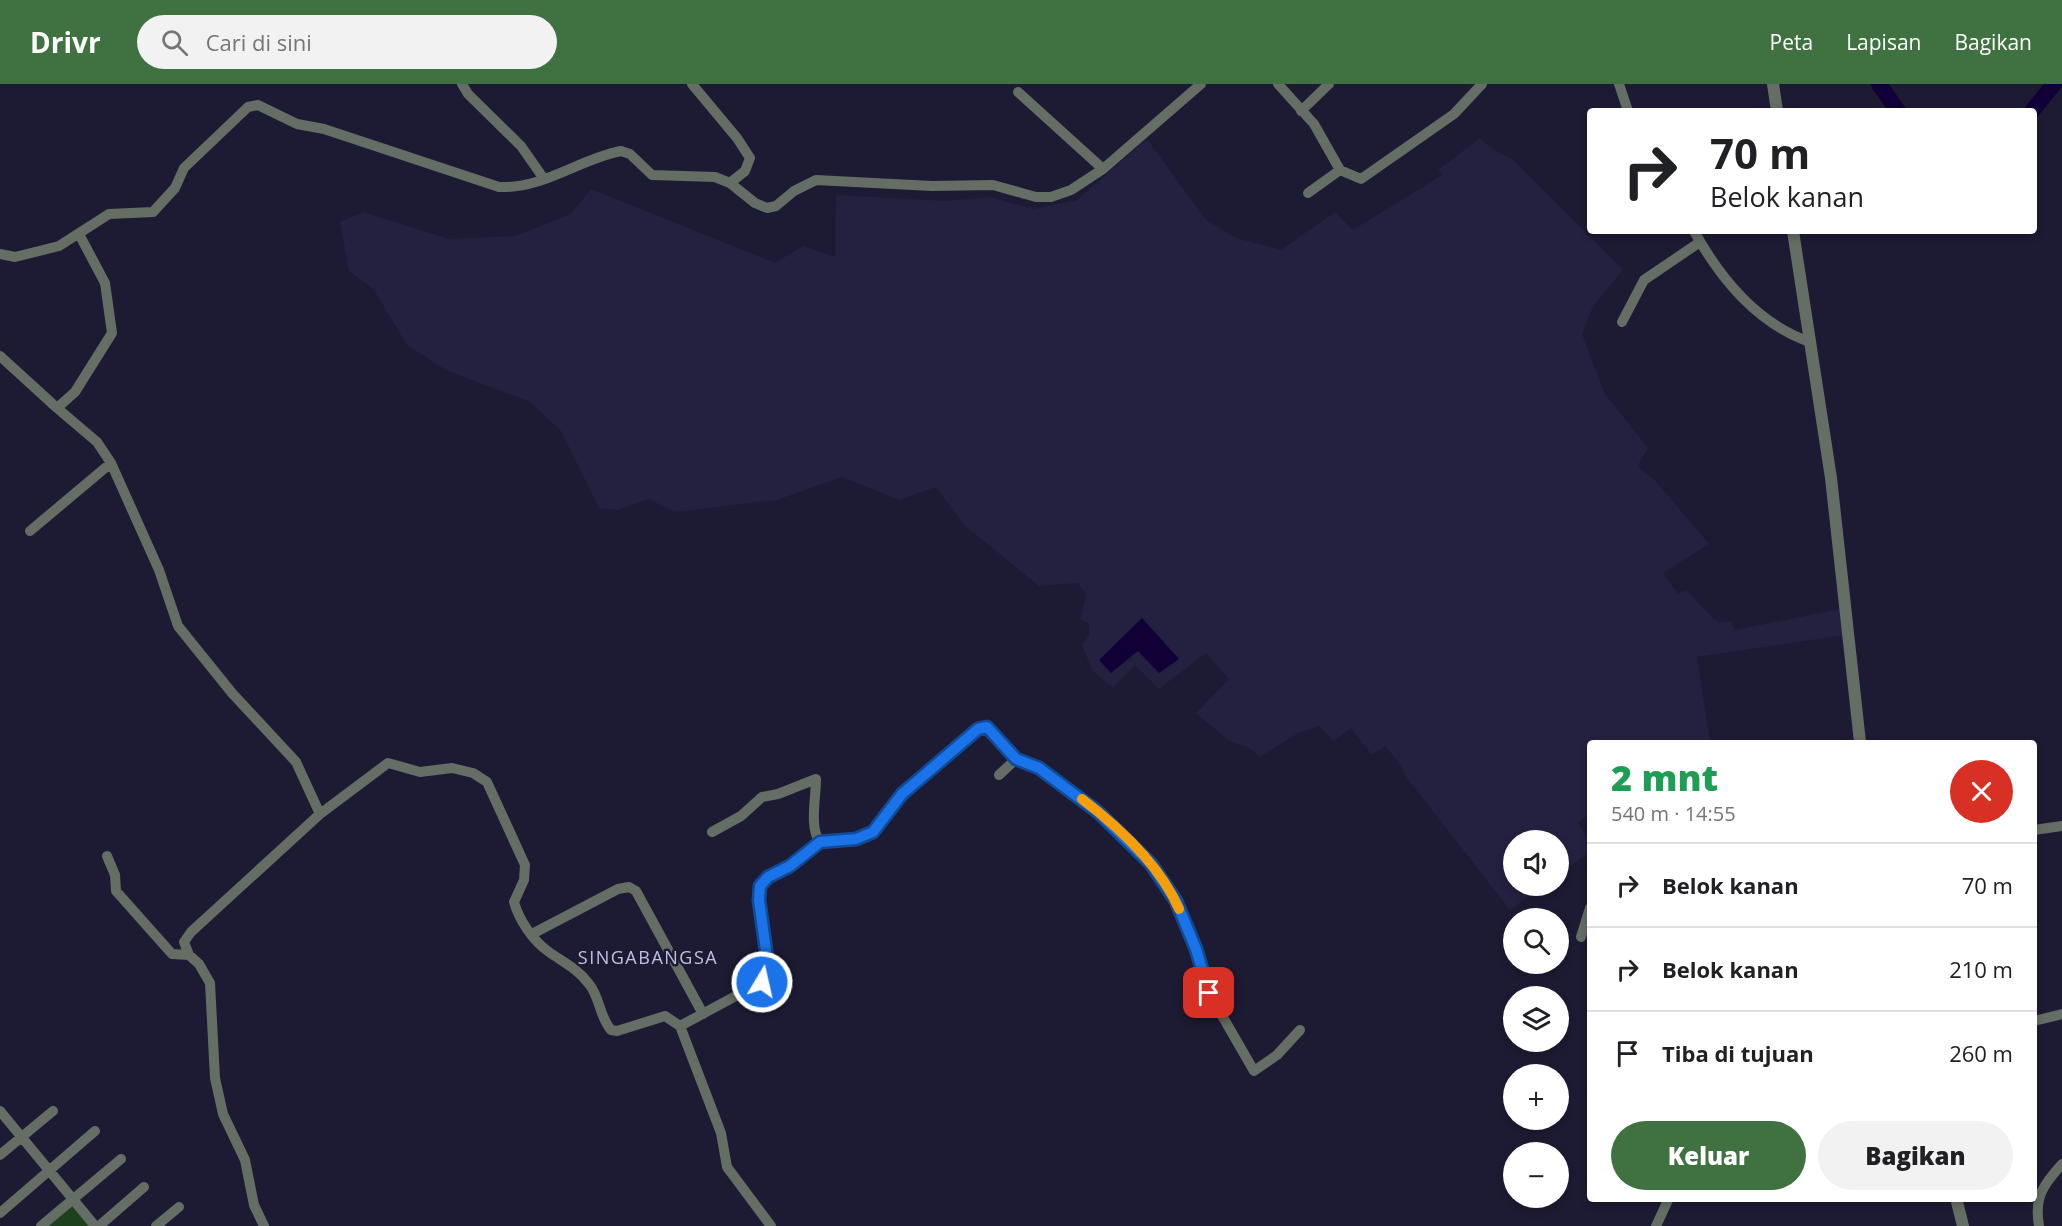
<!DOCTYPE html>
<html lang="id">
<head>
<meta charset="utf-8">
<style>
  body { margin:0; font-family:"Open Sans",sans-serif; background:#f2f2f2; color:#202124; height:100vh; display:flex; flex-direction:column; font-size:22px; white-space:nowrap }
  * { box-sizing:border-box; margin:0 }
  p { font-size:20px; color:#757577 }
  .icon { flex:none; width:33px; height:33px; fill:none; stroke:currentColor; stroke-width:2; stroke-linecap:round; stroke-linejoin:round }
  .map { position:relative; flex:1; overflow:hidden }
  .details { position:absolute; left:1587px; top:656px; width:450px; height:462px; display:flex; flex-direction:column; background:#fff; border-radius:6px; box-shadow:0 3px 9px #0003 }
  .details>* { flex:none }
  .banner { position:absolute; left:1587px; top:24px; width:450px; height:126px; border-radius:6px; box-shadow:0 3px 9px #0003; background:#fff; color:#202124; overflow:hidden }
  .buttons { position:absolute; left:1503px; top:746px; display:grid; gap:12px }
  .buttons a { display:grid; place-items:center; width:66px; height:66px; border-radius:50%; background:#fff; box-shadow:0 3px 9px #0003; font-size:30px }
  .pin { position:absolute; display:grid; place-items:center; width:51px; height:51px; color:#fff; margin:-26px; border-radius:12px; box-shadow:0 3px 9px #0006 }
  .me { position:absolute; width:66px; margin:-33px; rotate:9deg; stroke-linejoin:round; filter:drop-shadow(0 0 4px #0008) }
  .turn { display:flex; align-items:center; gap:21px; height:126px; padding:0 24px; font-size:27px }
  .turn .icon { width:78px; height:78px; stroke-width:2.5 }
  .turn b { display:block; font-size:42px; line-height:51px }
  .round { display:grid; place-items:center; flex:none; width:63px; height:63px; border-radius:32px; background:#f2f2f2 }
  .head { display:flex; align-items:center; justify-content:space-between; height:102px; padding:0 24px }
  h1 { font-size:36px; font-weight:800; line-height:45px; color:#1e9e55 }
  .action { display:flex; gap:12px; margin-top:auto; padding:12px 24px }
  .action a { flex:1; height:69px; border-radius:36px; background:#407241; color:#fff; font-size:24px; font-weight:800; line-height:69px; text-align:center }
  .action a+a { background:#f2f2f2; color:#202124 }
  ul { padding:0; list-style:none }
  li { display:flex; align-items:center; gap:18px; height:84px; padding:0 24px; border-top:2px solid #e0e0e0 }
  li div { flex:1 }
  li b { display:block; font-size:22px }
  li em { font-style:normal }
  header { display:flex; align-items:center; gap:36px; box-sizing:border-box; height:84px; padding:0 30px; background:#407241; color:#fff }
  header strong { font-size:28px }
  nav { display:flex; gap:33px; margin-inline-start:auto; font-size:21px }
  .search { width:420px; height:54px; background:#f2f2f2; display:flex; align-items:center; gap:15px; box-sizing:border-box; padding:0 21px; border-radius:33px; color:#757577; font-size:22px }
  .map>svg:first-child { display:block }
</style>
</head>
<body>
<header>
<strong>Drivr</strong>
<div class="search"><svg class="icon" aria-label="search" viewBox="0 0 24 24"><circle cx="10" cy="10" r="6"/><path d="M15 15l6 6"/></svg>Cari di sini</div>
<nav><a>Peta</a><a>Lapisan</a><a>Bagikan</a></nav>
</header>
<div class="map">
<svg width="2062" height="1142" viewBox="0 0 2062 1142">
  <rect width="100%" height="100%" fill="#1c1b33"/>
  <!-- built -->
  <path fill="#23213f" d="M1480 54 1491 64 1512 75 1623 186 1593 222 1582 250 1605 310 1648 364 1637 383 1655 396 1709 460 1663 489 1678 510 1686 506 1718 539 1731 537 1735 546 1840 525 1844 551 1697 573 1710 658H1590V730L1578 738 1590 759V768L1559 790 1558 756H1514V801H1544L1510 826 1407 694 1399 679 1385 662 1372 671 1351 644 1334 657 1319 642 1298 649 1260 673 1250 664 1229 657 1196 629 1229 595 1206 569 1159 605 1135 581 1113 604 1092 586 1082 561 1089 551V540L1081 535 1086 509 1077 499 1039 502 964 441 936 403 899 416 842 393 777 416 675 428 649 415 617 426 599 424 561 347 530 318 446 286 407 261 374 206 349 187 340 138 363 128 449 155 515 152 571 130 591 105 775 179 803 162 835 173 836 111 946 117 990 113 1034 125 1077 116 1147 55 1206 136 1236 154 1281 166 1335 128 1353 146 1442 91 1438 86Z"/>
  <!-- green -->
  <path fill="#1d411c" d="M72 1120 91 1142H48Z"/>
  <!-- water -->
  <path fill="#100037" d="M1142 534 1179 575 1159 589 1138 567 1111 589 1099 576Z"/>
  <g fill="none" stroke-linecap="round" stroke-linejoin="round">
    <!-- river -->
    <path stroke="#100037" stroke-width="16" d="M1879 0 1898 27
      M2032 27 2054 0"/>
    <!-- minor -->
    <path stroke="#646e64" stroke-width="10" d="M462 0 468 10 521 62 544 95
      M692 0 737 54 750 74 745 87 730 99
      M1278 0 1314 40 1340 86 1361 95 1454 30 1482 0
      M1619 0 1628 27
      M1018 8 1103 85
      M1301 27 1329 0
      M1308 109 1340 86
      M1694 147C1720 194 1758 240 1810 258
      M79 150 105 199 112 249 75 308 57 324 97 358 111 379 159 486 178 542 232 609 296 678 320 730 191 848 184 858 189 871 199 880 210 899 215 994 223 1030 245 1076 254 1121 264 1142
      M0 170 15 173 59 162 109 130 153 128 175 104 184 84 248 23 258 21 297 40 324 45 499 103C544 105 579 75 621 67L630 70 652 91 715 93 730 99 755 119 767 124 776 122 794 107 816 96 932 102 993 101 1036 113H1051L1071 106 1103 85 1201 0
      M1622 238 1644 196 1700 158
      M0 272 57 324
      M30 447 111 379
      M999 691 1016 675
      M320 730 388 679 420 688 452 684 473 689 487 698 525 781 524 796 514 818C519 836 533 857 549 868 563 878 578 885 589 900 600 913 599 932 611 946L617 947 665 932 680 942 721 1049 727 1083 771 1142
      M2034 746 2062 742
      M712 748 741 732 762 713 778 710 816 695C816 714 809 744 820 758
      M107 772 115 791 116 807 172 870 189 871
      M532 850 618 805 629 803 636 807 703 930
      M1581 853 1590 824
      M2034 937 2062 930
      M680 942 762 898 768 881 759 816 760 802 768 793 790 782 820 758 856 755 873 748 902 710 979 645 987 643 1016 675 1039 684 1098 727 1151 780 1176 817 1196 865 1209 909 1254 987 1277 971 1300 946
      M0 1027 95 1142
      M0 1071 53 1027
      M0 1129 95 1047
      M41 1142 121 1075
      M99 1142 144 1103
      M156 1142 179 1123
      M1656 1142 1669 1114
      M2039 1142C2034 1113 2043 1101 2062 1080"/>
    <!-- tertiary -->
    <path stroke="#646e64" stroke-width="12" d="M1773 0 1777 27
      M1793 147 1831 394 1860 658
      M1956 1114 1963 1142"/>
  </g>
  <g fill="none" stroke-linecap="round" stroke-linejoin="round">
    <!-- route casing -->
    <g stroke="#114b97" stroke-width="15">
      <path id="route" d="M762 898 768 881 759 816 760 802 768 793 790 782 820 758 856 755 873 748 902 710 978 645 987 643 1016 675 1039 684 1098 728 1151 780 1176 817 1196 865 1209 909"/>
    </g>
    <!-- route -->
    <use href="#route" stroke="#1a73e8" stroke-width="10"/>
    <!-- slow -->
    <path stroke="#f59e0b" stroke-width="10" d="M1082 715C1120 744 1160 781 1179 825"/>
  </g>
  <g text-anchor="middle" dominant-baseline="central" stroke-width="5" stroke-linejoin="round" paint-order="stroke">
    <!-- quarter labels -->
    <g font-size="18" letter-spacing="1.5" fill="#c0c0e1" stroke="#1c1b33">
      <text x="648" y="873">SINGABANGSA</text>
    </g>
  </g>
</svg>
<div class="buttons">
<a><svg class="icon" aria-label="sound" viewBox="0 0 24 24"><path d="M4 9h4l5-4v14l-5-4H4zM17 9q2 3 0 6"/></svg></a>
<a><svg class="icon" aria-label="search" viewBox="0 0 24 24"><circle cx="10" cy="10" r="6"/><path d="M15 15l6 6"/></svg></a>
<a><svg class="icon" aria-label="layers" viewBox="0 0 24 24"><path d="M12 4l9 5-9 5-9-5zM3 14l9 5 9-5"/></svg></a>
<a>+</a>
<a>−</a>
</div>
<div class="pin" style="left:1209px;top:909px;background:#d93025"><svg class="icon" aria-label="arrive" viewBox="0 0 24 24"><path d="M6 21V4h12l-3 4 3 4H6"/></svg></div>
<svg class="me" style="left:762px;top:898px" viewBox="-20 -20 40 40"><circle r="17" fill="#1a73e8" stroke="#fff" stroke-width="3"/><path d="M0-11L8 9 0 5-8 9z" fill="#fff"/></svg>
<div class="banner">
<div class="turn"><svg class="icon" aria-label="right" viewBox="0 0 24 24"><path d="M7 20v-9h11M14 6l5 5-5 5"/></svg><div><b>70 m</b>Belok kanan</div></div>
</div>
<section class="details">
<div class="head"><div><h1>2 mnt</h1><p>540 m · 14:55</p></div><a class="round" style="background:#d93025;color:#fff"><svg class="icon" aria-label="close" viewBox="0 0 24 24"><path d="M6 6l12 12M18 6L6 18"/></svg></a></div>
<ul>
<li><svg class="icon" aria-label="right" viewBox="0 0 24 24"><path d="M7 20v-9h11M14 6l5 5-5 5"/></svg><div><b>Belok kanan</b></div><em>70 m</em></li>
<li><svg class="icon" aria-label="right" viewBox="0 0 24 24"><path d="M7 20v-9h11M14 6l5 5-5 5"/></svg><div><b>Belok kanan</b></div><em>210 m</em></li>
<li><svg class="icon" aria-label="arrive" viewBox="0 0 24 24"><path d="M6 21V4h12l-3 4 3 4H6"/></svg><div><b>Tiba di tujuan</b></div><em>260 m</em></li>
</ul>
<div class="action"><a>Keluar</a><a>Bagikan</a></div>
</section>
</div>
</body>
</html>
